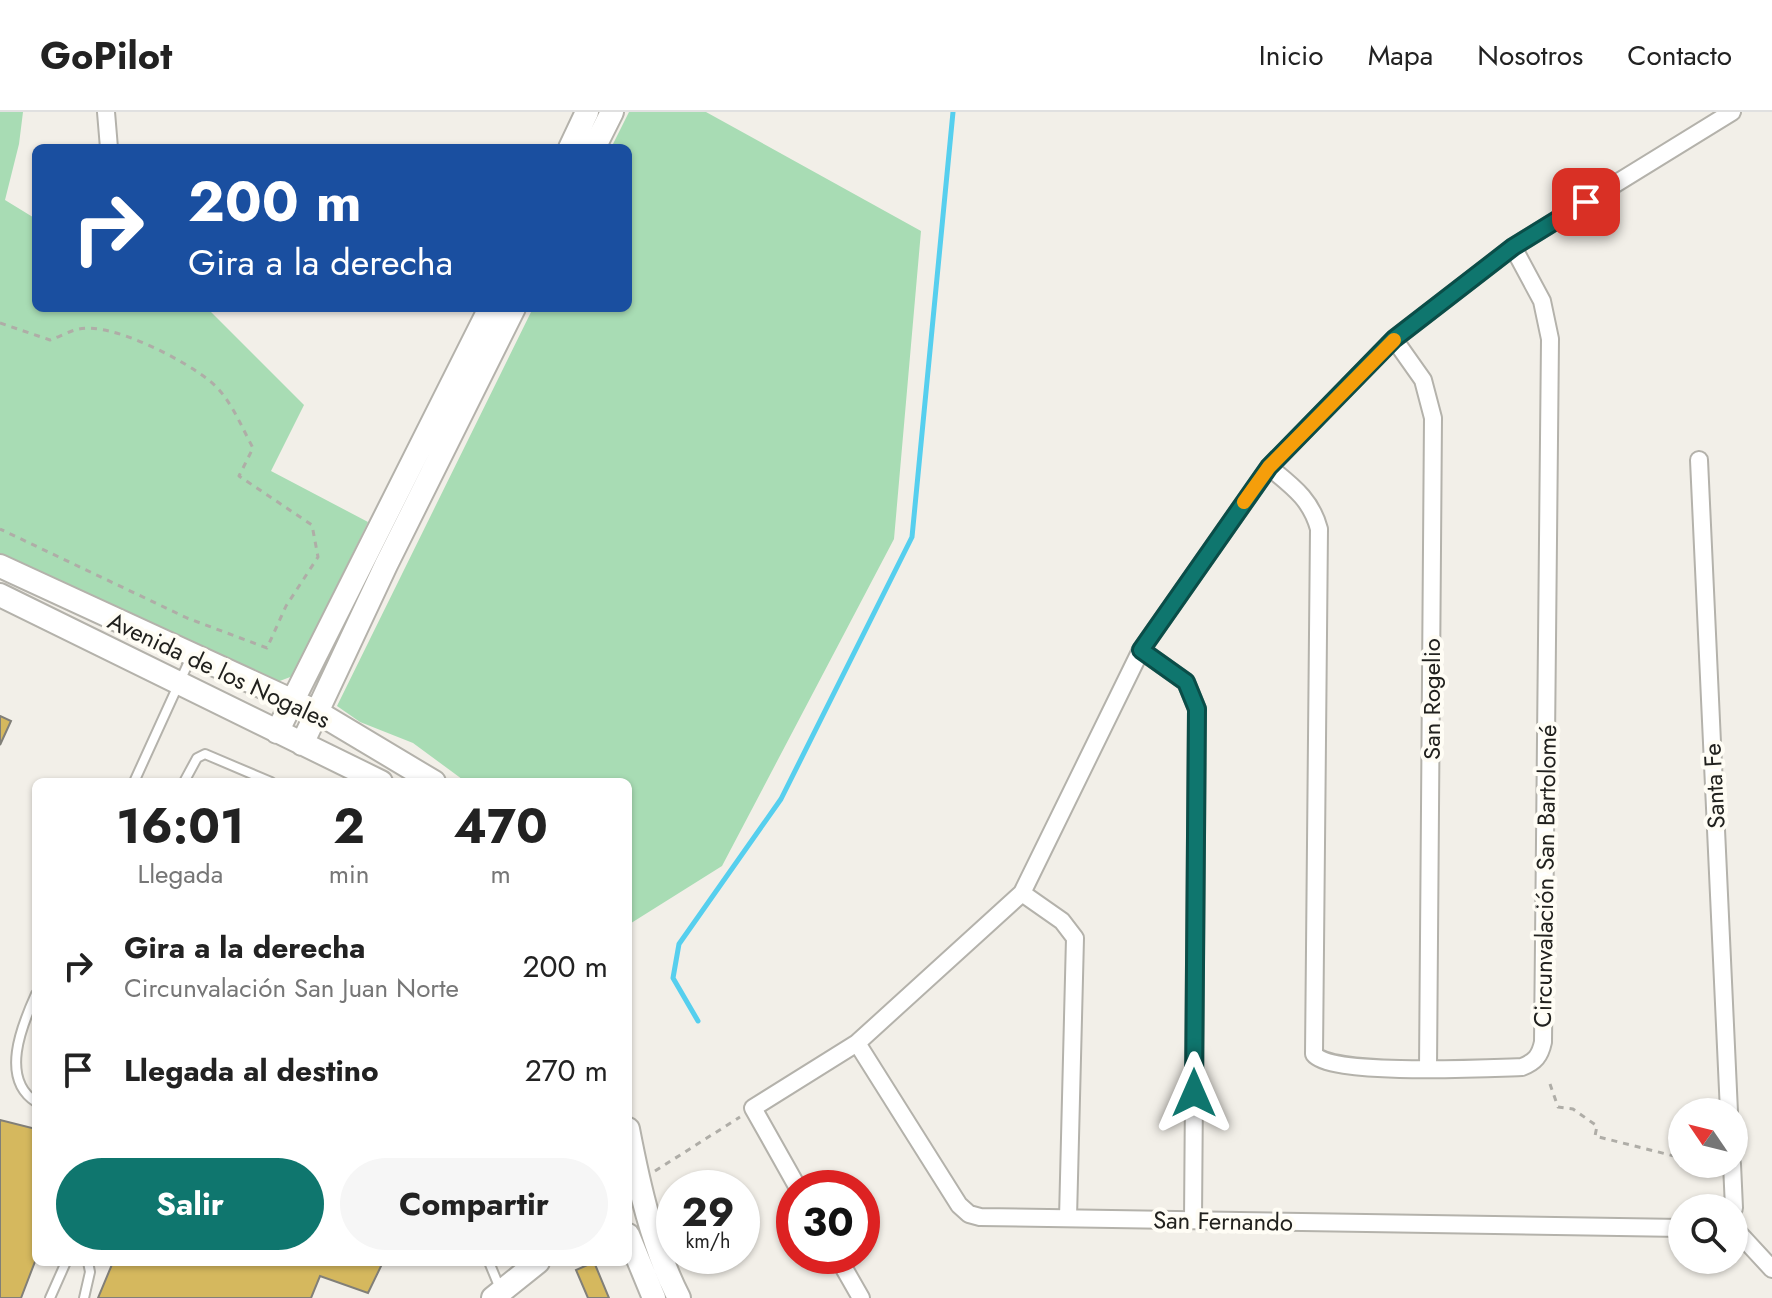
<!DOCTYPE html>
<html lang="es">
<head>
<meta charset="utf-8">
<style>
  body { margin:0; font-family:Jost,sans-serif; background:#f6f6f6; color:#222; height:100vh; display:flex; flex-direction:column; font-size:30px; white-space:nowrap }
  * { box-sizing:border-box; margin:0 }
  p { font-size:26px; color:#767676 }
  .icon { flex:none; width:44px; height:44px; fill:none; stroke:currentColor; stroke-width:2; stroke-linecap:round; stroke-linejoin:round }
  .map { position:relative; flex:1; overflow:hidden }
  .side { position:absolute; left:32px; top:666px; width:600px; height:488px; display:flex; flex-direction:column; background:#fff; border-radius:12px; box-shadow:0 2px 6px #0004 }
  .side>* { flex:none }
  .guide { position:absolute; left:32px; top:32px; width:600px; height:168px; border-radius:12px; box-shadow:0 2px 6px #0004; background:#1a4fa0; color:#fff; overflow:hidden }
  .needle { width:52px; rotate:305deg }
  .buttons { position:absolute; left:1668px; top:986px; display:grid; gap:16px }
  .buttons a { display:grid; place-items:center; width:80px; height:80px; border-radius:50%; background:#fff; box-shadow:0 2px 6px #0004; font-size:40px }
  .speed { position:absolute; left:656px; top:1058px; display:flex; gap:16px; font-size:40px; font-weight:700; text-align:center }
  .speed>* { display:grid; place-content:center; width:104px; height:104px; border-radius:50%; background:#fff; box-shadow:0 2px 6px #0004; line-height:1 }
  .speed small { font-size:20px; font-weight:400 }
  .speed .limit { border:12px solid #d22; background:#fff; color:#111 }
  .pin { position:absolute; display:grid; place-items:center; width:68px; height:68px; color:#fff; margin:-34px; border-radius:16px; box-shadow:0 4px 12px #0006 }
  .me { position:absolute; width:88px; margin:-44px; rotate:0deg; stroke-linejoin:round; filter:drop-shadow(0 0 6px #0008) }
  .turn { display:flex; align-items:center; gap:28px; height:168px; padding:0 24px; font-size:36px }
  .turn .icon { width:104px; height:104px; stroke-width:2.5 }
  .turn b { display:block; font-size:56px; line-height:68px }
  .eta { display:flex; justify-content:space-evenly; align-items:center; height:136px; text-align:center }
  .eta b { font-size:48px; font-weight:700; line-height:56px }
  .action { display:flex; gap:16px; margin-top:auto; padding:16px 24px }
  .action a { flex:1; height:92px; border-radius:48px; background:#0f766e; color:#fff; font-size:32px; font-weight:700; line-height:92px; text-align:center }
  .action a+a { background:#f6f6f6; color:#222 }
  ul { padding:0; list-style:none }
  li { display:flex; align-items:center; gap:24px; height:104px; padding:0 24px }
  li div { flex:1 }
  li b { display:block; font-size:30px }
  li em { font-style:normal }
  header { display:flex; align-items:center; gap:48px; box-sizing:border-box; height:112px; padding:0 40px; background:#fff; border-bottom:2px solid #e0e0e0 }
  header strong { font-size:38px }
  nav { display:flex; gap:44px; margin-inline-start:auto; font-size:28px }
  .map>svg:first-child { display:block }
</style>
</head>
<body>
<header>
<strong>GoPilot</strong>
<nav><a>Inicio</a><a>Mapa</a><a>Nosotros</a><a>Contacto</a></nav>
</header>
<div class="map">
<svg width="1772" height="1186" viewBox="0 0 1772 1186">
  <rect width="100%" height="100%" fill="#f2efe8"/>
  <!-- green -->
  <path fill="#a8dcb4" d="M0 0H23L19 32 5 88 36 107V196H207L304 293 271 359 368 410 293 564 277 570 238 555 0 441Z
    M629 0H706L921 119 894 427 722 754 628 813V670H466L413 631 360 610 337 594 533 196H628V36H611Z"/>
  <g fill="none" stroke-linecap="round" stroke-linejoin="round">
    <!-- stream -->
    <path stroke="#56cfee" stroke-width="5" d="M698 909 673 866 679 832 781 687 912 425 953 0"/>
  </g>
  <!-- building -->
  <path fill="#d5b85e" stroke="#817f78" stroke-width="2" d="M0 604 11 609 0 633Z
    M0 1008 36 1017V1147L21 1186H0Z
    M113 1150H383L368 1181 320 1164 311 1186H98Z
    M594 1150 609 1186H588L576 1158Z"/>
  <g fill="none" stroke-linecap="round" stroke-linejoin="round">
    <!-- lane casing -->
    <g stroke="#b4b2ab" stroke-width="12">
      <path id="lane" d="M134 670 191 545
        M184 670 197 646 205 642 271 670
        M36 882C21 915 0 967 36 990
        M489 1150 501 1179
        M50 1186 66 1150
        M84 1186 90 1160 88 1150"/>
    </g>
    <!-- street casing -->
    <g stroke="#b4b2ab" stroke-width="20">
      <path id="street" d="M106 0 109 36
        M1394 227 1423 268 1433 306 1428 957
        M1699 348 1729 1000
        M1269 355C1292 374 1311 387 1319 417L1314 942C1330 964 1489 956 1522 955 1535 950 1540 944 1543 930L1550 227 1542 189 1513 135
        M1141 538 1186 570 1197 597 1193 1108
        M1022 781 1062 809 1075 826 1068 1106
        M857 931 959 1093 969 1102 980 1105 1682 1116
        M1732 1052 1734 1096
        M798 1076 753 996 857 931 1022 781 1141 538 1269 355 1394 227 1513 135 1732 0
        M1735 1117 1772 1157
        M837 1144 861 1186"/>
    </g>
    <!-- secondary casing -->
    <g stroke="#b4b2ab" stroke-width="26">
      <path id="secondary" d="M570 36 587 0
        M594 36 612 0
        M0 454 317 600 434 670
        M0 483 381 670
        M277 620 490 196
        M302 632 386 453 514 196
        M628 1017C639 1074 652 1133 679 1186
        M628 1123 654 1186
        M493 1186 538 1150"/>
    </g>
    <!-- path -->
    <path stroke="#afada7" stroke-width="3" stroke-dasharray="6 6" stroke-linecap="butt" d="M0 211 50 228C59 225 69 219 79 217 112 210 184 248 210 269 230 285 241 314 253 336L239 364 312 413 318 445 286 494 267 536 187 506 0 417
      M1550 972 1558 995 1573 997 1597 1014 1595 1024 1682 1046
      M655 1059 740 1005"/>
    <!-- lane -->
    <use href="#lane" stroke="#fff" stroke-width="8"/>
    <!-- street -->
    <use href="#street" stroke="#fff" stroke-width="16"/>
    <!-- secondary -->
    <use href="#secondary" stroke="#fff" stroke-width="22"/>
  </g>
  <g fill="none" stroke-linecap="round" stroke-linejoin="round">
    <!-- route casing -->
    <g stroke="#0a4d48" stroke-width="20">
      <path id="route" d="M1194 981 1197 597 1186 570 1141 538 1269 355 1394 227 1513 135 1586 90"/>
    </g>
    <!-- route -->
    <use href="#route" stroke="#0f766e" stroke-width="14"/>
    <!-- slow -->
    <path stroke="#f59e0b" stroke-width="14" d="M1244 390 1269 355 1394 228"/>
  </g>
  <g text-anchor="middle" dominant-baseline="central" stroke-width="8" stroke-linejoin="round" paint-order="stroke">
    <!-- street labels -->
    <g font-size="24" fill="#21211e" stroke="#fffdf5">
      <text transform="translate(219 558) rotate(25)">Avenida de los Nogales</text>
      <text transform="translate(1431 587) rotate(-90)">San Rogelio</text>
      <text transform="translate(1714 674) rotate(-93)">Santa Fe</text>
      <text transform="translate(1545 764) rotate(-89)">Circunvalación San Bartolomé</text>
      <text transform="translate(1223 1109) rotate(1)">San Fernando</text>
    </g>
  </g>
</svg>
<div class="buttons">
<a><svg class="needle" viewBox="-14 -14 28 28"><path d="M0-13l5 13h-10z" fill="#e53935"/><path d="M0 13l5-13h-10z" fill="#767676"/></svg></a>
<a><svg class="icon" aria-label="search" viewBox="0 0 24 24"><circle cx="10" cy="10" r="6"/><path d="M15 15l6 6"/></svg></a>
</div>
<div class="speed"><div>29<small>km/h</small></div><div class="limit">30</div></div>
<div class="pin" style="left:1586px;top:90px;background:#d93025"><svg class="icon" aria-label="arrive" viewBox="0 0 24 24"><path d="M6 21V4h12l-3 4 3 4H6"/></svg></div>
<svg class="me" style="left:1194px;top:981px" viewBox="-20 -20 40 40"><path d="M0-17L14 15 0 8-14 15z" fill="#0f766e" stroke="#fff" stroke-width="4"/></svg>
<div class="guide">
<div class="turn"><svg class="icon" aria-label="right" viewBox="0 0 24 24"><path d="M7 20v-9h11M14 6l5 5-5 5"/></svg><div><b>200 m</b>Gira a la derecha</div></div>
</div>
<section class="side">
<div class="eta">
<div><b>16:01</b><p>Llegada</p></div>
<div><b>2</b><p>min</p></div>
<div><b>470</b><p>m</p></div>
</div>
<ul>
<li><svg class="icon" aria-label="right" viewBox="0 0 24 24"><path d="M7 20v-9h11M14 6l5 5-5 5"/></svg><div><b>Gira a la derecha</b><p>Circunvalación San Juan Norte</p></div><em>200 m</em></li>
<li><svg class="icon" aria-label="arrive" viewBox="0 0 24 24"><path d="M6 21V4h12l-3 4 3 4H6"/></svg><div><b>Llegada al destino</b></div><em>270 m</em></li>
</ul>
<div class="action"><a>Salir</a><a>Compartir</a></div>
</section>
</div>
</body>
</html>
